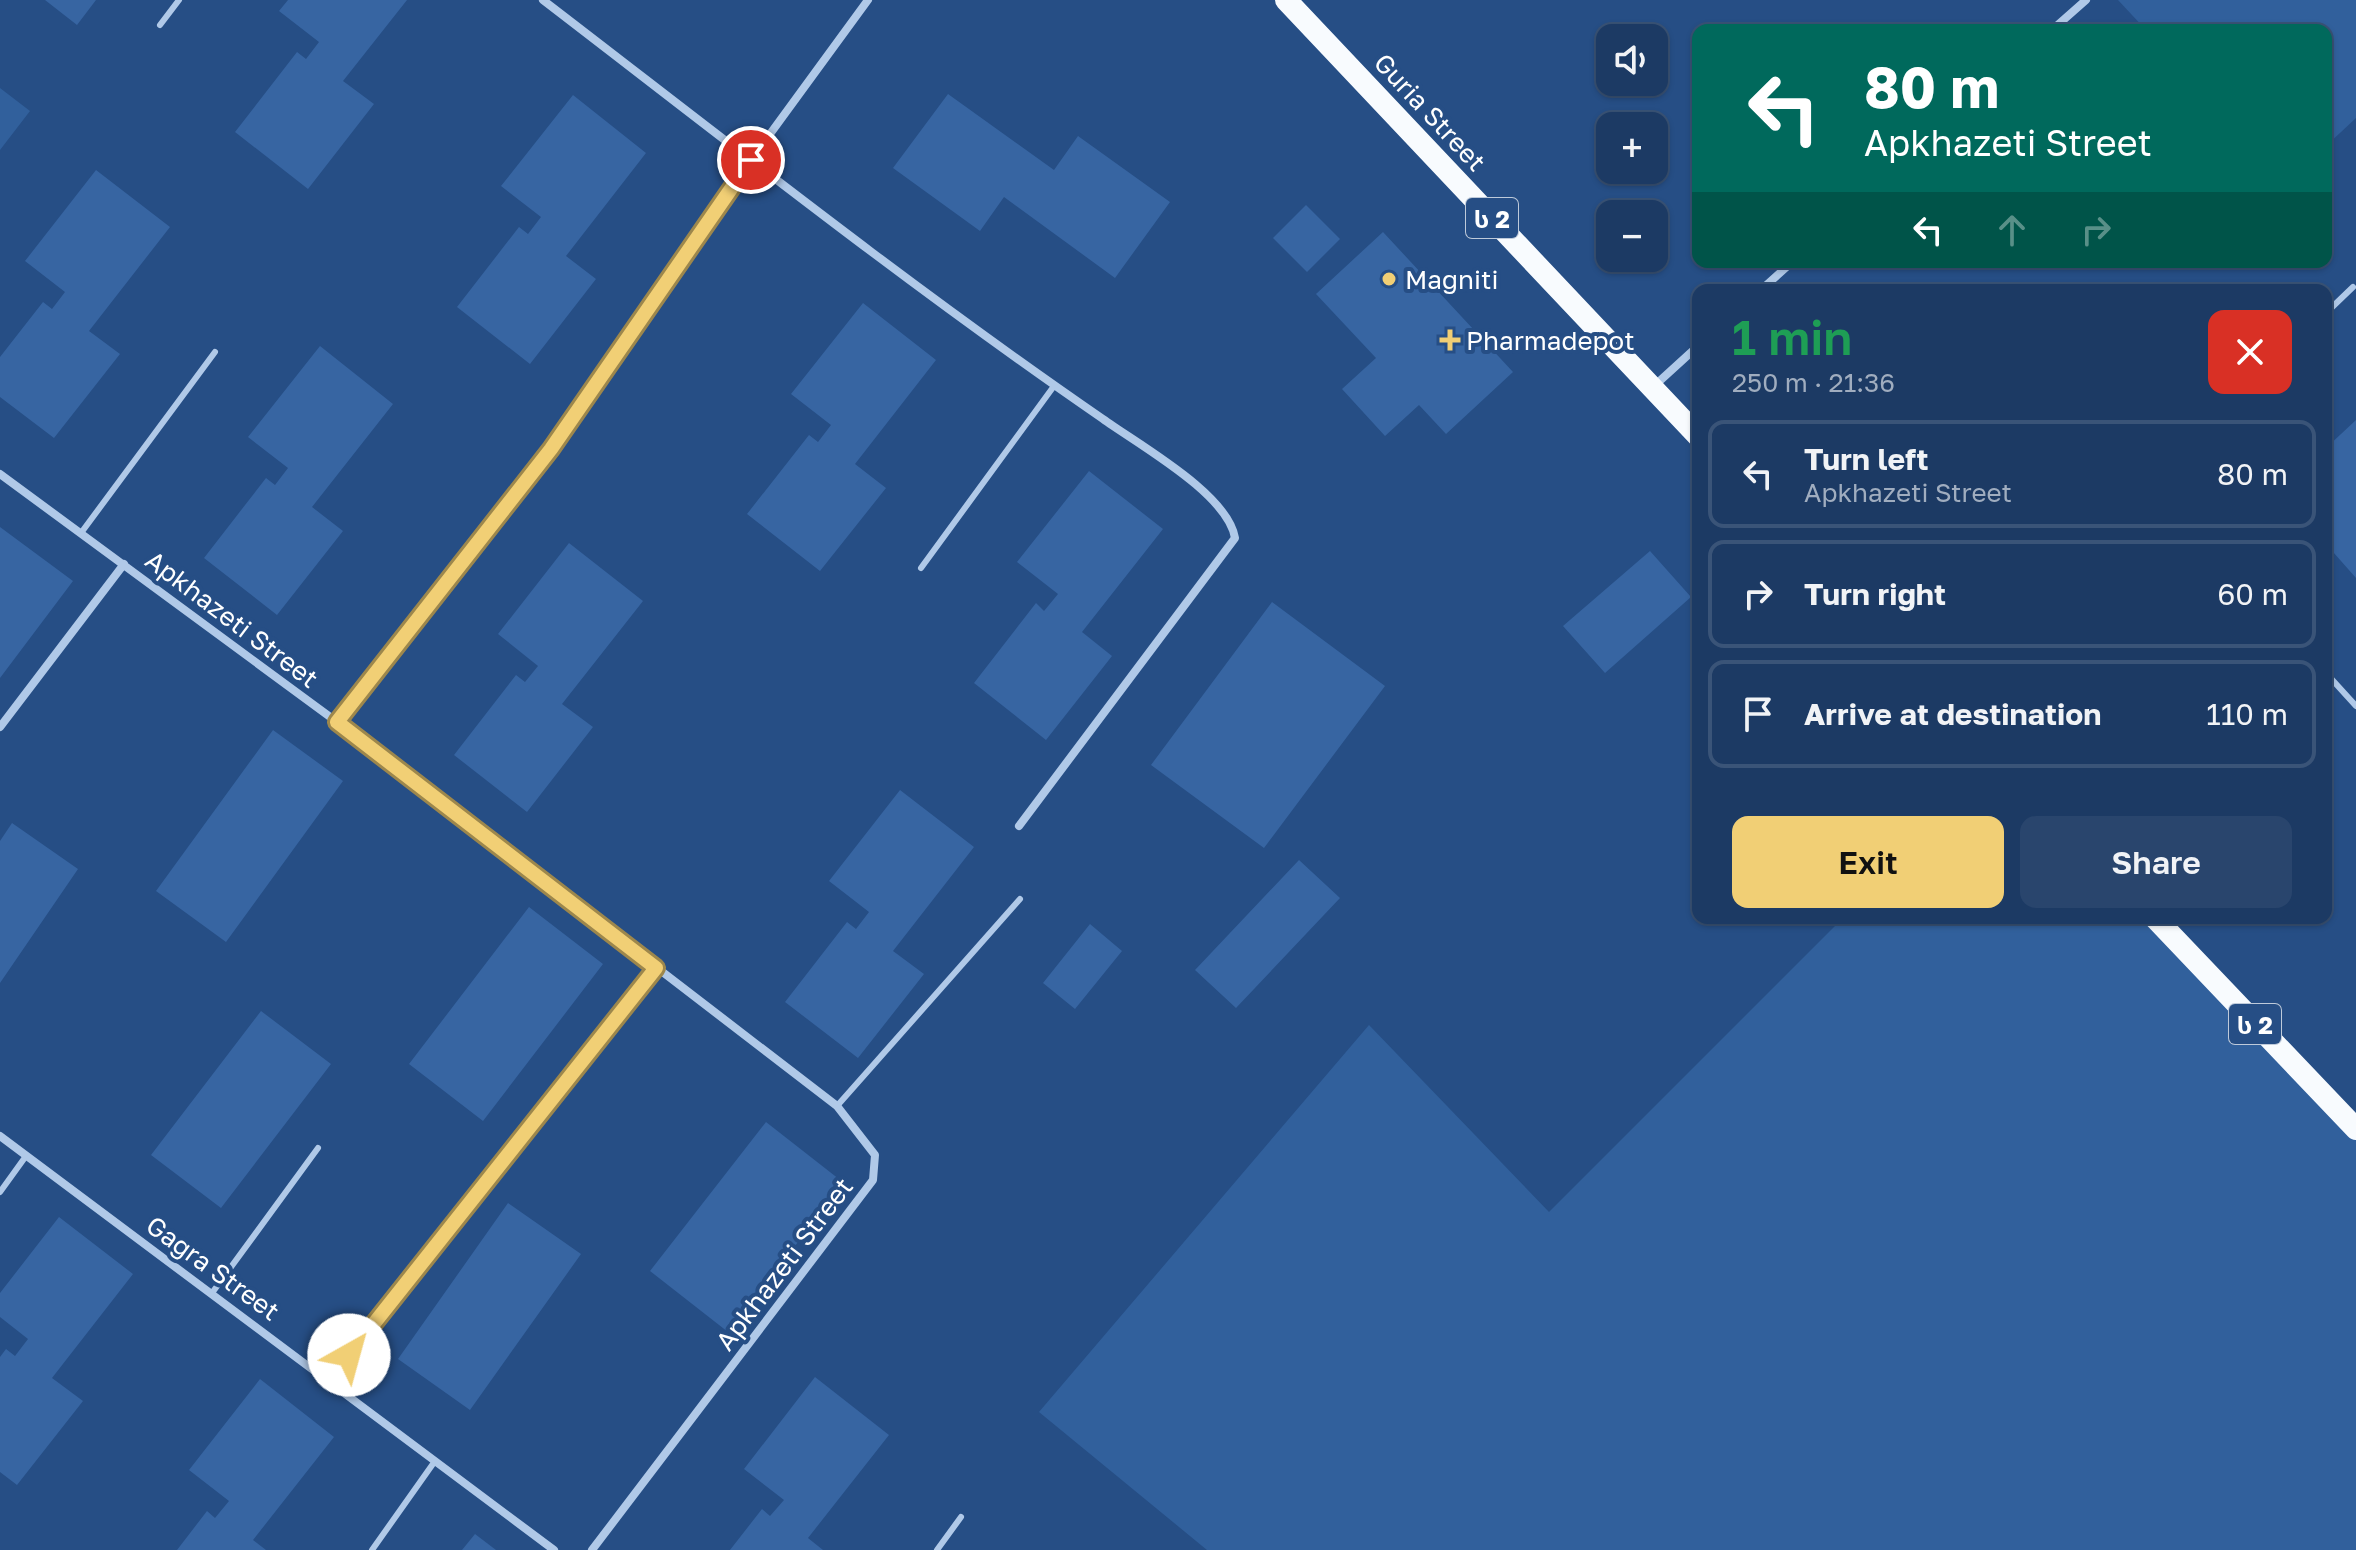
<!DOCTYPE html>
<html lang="en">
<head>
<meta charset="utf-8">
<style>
  body { margin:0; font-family:"Golos Text","Noto Sans Georgian",sans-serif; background:#29456d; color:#f1f3f6; height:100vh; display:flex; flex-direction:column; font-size:30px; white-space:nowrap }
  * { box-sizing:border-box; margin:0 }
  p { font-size:26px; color:#a0adbf }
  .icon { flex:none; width:44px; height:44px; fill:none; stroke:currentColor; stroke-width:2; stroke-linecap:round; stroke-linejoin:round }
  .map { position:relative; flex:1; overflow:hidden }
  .details { position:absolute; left:1692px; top:284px; width:640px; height:640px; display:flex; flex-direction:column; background:#1c3a64; border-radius:16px; box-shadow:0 2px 6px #0004,0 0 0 2px #3a5478 }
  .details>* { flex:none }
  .top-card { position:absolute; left:1692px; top:24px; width:640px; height:244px; border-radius:16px; box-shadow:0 2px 6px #0004,0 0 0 2px #3a5478; background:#00695c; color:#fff; overflow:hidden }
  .fabs { position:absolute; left:1596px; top:24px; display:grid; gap:16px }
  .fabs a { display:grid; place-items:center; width:72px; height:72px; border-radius:16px; background:#1c3a64; box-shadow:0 2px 6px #0004,0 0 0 2px #3a5478; font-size:40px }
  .pin { position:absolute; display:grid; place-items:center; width:68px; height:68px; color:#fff; margin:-34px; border:4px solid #fff; border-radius:50%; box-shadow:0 2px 8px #0007 }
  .me { position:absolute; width:88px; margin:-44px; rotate:38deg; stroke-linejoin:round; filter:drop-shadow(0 0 6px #0008) }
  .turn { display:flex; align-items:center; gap:28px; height:168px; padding:0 40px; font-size:36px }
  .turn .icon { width:104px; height:104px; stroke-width:2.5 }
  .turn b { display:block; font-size:56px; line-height:68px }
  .lanes { display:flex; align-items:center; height:76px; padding:0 40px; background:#0003; justify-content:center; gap:40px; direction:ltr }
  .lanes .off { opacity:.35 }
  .round { display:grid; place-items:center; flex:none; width:84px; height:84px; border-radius:16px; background:#29456d }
  .headline { display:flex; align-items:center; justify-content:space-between; height:136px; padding:0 40px }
  h1 { font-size:48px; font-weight:600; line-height:60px; color:#1e9e55 }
  .primary-button { display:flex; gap:16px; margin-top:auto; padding:16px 40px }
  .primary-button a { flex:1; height:92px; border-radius:16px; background:#f1cf75; color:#111; font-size:32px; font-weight:600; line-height:92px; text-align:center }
  .primary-button a+a { background:#29456d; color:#f1f3f6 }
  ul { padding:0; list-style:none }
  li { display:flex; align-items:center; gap:24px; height:108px; margin:0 16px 12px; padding:0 24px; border:4px solid #3a5478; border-radius:16px }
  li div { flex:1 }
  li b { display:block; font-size:30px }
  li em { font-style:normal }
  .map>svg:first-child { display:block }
</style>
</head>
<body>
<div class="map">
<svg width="2356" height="1550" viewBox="0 0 2356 1550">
  <rect width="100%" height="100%" fill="#264e85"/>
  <!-- green -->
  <path fill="#31609c" d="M2118 0H2356V118L2326 146V30H2146Z
    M0 88 30 111 0 150Z
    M1843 918H2155L2356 1129V1550H1207L1039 1412 1369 1025 1549 1212Z"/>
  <!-- building -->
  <path fill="#3765a2" d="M45 0H96L77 25Z
    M288 0H407L343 81 374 104 308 189 235 132 297 52 306 59 319 42 279 11Z
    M948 94 1054 170 1078 136 1170 202 1115 278 1004 197 980 231 893 168Z
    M573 95 646 153 566 256 596 279 530 364 457 307 519 227 528 234 541 217 501 186Z
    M96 170 170 227 89 331 120 354 54 438 0 397V357L43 302 52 309 65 292 25 261Z
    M1306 205 1340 239 1307 272 1273 238Z
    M1383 232 1513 372 1446 434 1419 405 1385 436 1342 389 1376 358 1316 294Z
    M863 303 936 360 855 464 886 488 820 571 747 514 809 435 818 442 831 425 791 394Z
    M320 346 393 404 312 507 343 531 277 615 204 558 266 478 275 485 288 468 248 437Z
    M2356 420V578L2326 544V448Z
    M1089 471 1163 529 1082 632 1112 656 1046 740 974 683 1036 603 1044 611 1058 594 1017 562Z
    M0 527 73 581 0 678Z
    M569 543 643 601 562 704 593 727 527 812 454 755 516 675 525 682 538 666 498 634Z
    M1650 551 1691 597 1605 673 1563 626Z
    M1272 602 1385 686 1264 848 1151 765Z
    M273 730 343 781 226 942 156 891Z
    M900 790 974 847 893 951 924 974 858 1058 785 1002 847 922 856 929 869 912 829 881Z
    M12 823 78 869 0 983V841Z
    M1299 860 1340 898 1236 1008 1195 970Z
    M529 907 603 964 483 1121 409 1064Z
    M1090 924 1122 951 1075 1009 1043 983Z
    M261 1011 331 1064 221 1208 151 1155Z
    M766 1122 844 1183 728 1332 650 1271Z
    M508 1203 581 1254 470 1410 398 1359Z
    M59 1217 133 1274 52 1378 83 1401 17 1485 0 1472V1357L6 1349 15 1356 28 1339 0 1317V1293Z
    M815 1377 889 1435 808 1538 823 1550H730L762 1509 770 1516 784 1500 744 1469Z
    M260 1379 334 1437 253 1540 266 1550H177L207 1511 215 1518 229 1501 189 1470Z
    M475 1534 496 1550H462Z"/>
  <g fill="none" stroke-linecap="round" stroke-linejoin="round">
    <!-- service -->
    <path stroke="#b0c9e8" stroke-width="6" d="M160 25 179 0
      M2326 313 2353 287
      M81 533 215 352
      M921 568 1054 386
      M2326 673 2356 706
      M837 1106 1020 899
      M0 1192 26 1156
      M212 1293 318 1148
      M372 1550 435 1461
      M937 1550 961 1517"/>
    <!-- minor -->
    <path stroke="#b0c9e8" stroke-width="8" d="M543 0C728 142 911 287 1103 419 1139 445 1228 494 1235 538L1019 826
      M2052 30 2086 0
      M1761 290 1792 262
      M1653 387 1698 346
      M0 474 337 722 837 1106 875 1155 873 1180 592 1550
      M337 722 551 449 751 160 868 0
      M0 727 124 564
      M0 1136 554 1550
      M330 1380 656 968"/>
    <!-- trunk -->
    <path stroke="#f8fbfe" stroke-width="22" d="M1286 0 1698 436
      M2155 918 2356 1129"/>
  </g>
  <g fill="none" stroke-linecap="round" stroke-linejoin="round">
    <!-- route casing -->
    <g stroke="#9d874c" stroke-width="20">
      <path id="route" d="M349 1355 656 968 337 722 551 449 751 160"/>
    </g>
    <!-- route -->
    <use href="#route" stroke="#f1cf75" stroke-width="14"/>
  </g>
  <!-- markers -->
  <g fill="#f1cf75" stroke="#264e85" stroke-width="3">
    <circle cx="1389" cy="279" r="8"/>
    <path d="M1446 328h8v8h8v8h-8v8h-8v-8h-8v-8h8z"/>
  </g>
  <g text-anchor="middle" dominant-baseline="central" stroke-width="8" stroke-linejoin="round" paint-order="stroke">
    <!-- shield labels -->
    <g fill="#264e85" stroke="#becada" stroke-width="2">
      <rect x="1466" y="198" width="52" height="40" rx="6"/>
      <rect x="2229" y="1004" width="52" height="40" rx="6"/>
    </g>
    <g font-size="24" font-weight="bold" fill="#fff">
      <text x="1492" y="218">ს 2</text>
      <text x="2255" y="1024">ს 2</text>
    </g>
    <!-- street labels -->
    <g font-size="26" fill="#fff" stroke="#264e85">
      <text transform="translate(1430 112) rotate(47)">Guria Street</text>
      <text transform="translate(232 619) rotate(37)">Apkhazeti Street</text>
      <text transform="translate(784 1264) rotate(-53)">Apkhazeti Street</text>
      <text transform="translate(213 1268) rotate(36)">Gagra Street</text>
    </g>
    <!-- poi labels -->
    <g font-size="26" fill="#fff" stroke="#264e85" text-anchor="start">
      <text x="1405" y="279">Magniti</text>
      <text x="1466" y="340">Pharmadepot</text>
    </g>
  </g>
</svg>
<div class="fabs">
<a><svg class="icon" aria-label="sound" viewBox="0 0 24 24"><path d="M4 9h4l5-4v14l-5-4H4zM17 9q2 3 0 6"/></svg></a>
<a>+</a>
<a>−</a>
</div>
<div class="pin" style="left:751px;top:160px;background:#d93025"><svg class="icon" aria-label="arrive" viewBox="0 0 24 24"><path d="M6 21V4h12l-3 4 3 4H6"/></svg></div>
<svg class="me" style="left:349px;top:1355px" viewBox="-20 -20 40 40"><circle r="19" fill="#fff"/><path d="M0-13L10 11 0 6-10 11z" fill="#f1cf75"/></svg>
<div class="top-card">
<div class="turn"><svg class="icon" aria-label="left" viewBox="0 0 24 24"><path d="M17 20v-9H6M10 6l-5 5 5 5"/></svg><div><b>80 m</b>Apkhazeti Street</div></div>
<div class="lanes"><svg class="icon" aria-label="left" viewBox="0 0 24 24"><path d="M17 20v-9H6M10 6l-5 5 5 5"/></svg><svg class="icon off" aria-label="ahead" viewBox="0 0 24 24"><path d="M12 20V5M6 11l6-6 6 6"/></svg><svg class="icon off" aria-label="right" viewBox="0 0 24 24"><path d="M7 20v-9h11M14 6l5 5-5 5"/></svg></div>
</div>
<section class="details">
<div class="headline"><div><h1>1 min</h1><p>250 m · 21:36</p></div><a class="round" style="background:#d93025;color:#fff"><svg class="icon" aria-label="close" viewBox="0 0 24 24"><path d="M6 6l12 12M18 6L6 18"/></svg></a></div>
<ul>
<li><svg class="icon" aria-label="left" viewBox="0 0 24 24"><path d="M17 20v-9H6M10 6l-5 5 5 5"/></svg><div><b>Turn left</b><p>Apkhazeti Street</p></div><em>80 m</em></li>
<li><svg class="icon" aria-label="right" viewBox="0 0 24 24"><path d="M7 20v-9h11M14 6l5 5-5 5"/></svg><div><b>Turn right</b></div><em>60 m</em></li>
<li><svg class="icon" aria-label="arrive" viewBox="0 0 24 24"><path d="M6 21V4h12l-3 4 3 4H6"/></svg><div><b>Arrive at destination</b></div><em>110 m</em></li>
</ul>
<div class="primary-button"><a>Exit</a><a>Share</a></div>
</section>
</div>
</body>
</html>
